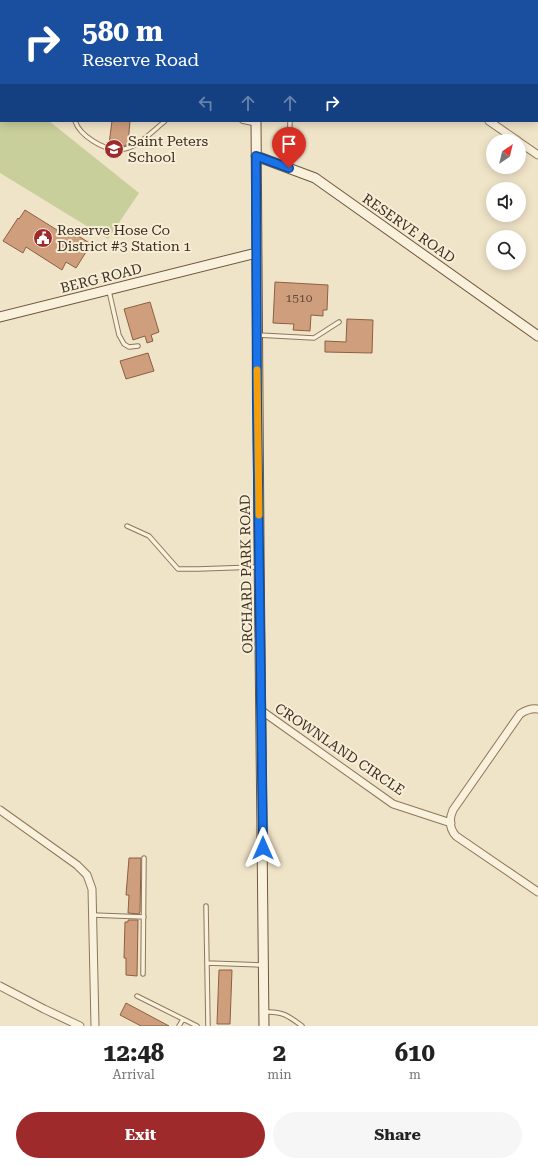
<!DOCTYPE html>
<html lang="en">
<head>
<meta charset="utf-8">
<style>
  body { margin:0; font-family:"Roboto Serif",serif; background:#f6f6f6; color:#222; height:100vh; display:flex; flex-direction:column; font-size:15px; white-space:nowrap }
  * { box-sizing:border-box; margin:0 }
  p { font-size:13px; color:#767676 }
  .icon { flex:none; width:22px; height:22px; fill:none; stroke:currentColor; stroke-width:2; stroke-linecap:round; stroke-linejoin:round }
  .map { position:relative; height:1026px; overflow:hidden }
  .details { display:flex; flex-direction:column; background:#fff; flex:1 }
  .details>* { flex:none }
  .top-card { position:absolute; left:0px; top:0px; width:538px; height:122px; box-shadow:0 2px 10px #0003; background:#1a4fa0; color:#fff; overflow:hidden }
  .needle { width:26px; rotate:35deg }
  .controls { position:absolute; left:486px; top:134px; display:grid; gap:8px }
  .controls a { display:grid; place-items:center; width:40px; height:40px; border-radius:50%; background:#fff; box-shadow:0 2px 10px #0003; font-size:20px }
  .pin { position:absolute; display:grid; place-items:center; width:34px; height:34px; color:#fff; margin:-41px -17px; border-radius:50% 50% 50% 0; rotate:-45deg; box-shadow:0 0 4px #0007 }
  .pin .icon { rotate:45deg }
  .me { position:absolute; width:44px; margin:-22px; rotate:0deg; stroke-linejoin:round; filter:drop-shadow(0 0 3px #0008) }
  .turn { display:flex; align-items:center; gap:14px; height:84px; padding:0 16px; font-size:18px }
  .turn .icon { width:52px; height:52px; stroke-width:2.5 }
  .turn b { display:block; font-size:28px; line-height:34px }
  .lanes { display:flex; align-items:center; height:38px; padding:0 16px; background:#0003; justify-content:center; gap:20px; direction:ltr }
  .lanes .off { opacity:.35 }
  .eta { display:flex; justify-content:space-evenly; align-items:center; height:68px; text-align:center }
  .eta b { font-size:24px; font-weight:700; line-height:28px }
  .primary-button { display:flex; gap:8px; margin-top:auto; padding:8px 16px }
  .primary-button a { flex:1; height:46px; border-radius:24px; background:#9e2a2b; color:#fff; font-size:16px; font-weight:700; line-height:46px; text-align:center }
  .primary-button a+a { background:#f6f6f6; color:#222 }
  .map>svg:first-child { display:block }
</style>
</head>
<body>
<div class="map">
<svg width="538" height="1026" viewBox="0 0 538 1026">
  <rect width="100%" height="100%" fill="#f0e4c8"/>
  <!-- green -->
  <path fill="#c9cf9b" d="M0 82 1 121H49L139 193 108 239 0 173Z"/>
  <!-- building -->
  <path fill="#cf9f7d" stroke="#8d5f41" d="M112 121H130L128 144 124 146 109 144Z
    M25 210 65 235 69 230 91 244 76 268 66 262 62 270 26 247 23 253 3 241 18 218 19 219Z
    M275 282 328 285 327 310H323V316L311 315 310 331 293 330 294 324 273 323Z
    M150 302 159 332 151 335 153 341 147 343 145 336 133 340 124 309Z
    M347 319 373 320 372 353 325 352V341L346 342Z
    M148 353 154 371 126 379 120 361Z
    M129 858H141L140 912 139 914 128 913 129 895H126Z
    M128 920H138L137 976 126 975V958H124L125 922H128Z
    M219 970H232L230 1024H217Z
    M126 1003 169 1026H141L120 1015Z"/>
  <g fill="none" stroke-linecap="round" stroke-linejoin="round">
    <!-- lane casing -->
    <g stroke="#8d765c" stroke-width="5.5">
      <path id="lane" d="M75 121C78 130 85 136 93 141 125 162 141 141 165 121
        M242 121 256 124
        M289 167 290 121
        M109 291 119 335 124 344 129 347 138 346
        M258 335 314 338 339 322
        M127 526 149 536 178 569H198L259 567
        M206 906 208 1026
        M93 915 144 917
        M207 963 263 965
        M143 974 144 858
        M137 996 197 1026
        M265 1012C282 1011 289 1016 302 1026
        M179 1026 183 1019"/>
    </g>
    <!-- street casing -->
    <g stroke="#8d765c" stroke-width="9">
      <path id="street" d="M510 0 511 1
        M364 1V0
        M537 19 538 20
        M489 121 518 141
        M519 142 538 155
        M538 709C531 708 526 710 520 714L453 810C449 819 449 828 456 836L538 892
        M262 711 393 804 451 823
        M0 810 77 865 87 875 92 889 95 1026
        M0 986 44 1009 80 1026"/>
    </g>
    <!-- secondary casing -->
    <g stroke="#6f573f" stroke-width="11">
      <path id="secondary" d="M255 0V1
        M256 121C256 423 262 724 264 1026
        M256 156 315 178 538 336
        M0 317 256 253"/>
    </g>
    <!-- lane -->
    <use href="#lane" stroke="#faf1dc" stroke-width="3.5"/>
    <!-- street -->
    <use href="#street" stroke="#faf1dc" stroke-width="7"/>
    <!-- secondary -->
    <use href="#secondary" stroke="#faf1dc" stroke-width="9"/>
  </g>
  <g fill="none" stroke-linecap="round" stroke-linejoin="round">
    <!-- route casing -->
    <g stroke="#114b97" stroke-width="10">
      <path id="route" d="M263 848 257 403 256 156 289 168"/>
    </g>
    <!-- route -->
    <use href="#route" stroke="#1a73e8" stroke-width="7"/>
    <!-- slow -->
    <path stroke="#f59e0b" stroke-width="7" d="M257 370 259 515"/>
  </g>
  <!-- icons -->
  <defs>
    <g id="school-disc" transform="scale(1)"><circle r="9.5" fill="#9e2a2b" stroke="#f7eed8"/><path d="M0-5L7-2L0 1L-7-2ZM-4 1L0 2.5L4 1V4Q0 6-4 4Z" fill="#fff"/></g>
    <g id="civic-disc" transform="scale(1)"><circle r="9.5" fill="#9e2a2b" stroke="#f7eed8"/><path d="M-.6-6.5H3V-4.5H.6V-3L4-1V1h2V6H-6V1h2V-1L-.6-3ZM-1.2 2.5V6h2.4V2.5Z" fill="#fff"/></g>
  </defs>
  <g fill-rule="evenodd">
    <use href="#school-disc" x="114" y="149"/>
    <use href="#civic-disc" x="43" y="238"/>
  </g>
  <g text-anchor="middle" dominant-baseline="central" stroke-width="4" stroke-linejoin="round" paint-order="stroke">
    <!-- number labels -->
    <g font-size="12" fill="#624a37">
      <text x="299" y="298">1510</text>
    </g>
    <!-- poi labels -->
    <g font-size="14" fill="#3d2e20" stroke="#f7eed8" text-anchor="start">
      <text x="128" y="141">Saint Peters<tspan x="128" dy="16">School</tspan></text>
      <text x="57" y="230">Reserve Hose Co<tspan x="57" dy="16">District #3 Station 1</tspan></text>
    </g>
    <!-- street labels -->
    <g font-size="14" fill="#3d2e20" stroke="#f7eed8">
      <text transform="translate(409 228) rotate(35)">RESERVE ROAD</text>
      <text transform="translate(101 278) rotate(-14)">BERG ROAD</text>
      <text transform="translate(246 574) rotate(-91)">ORCHARD PARK ROAD</text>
      <text transform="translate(340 749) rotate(34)">CROWNLAND CIRCLE</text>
    </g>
  </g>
</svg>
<div class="controls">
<a><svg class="needle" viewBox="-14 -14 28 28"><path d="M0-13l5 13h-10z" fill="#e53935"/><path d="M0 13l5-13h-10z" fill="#767676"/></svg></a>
<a><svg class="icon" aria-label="sound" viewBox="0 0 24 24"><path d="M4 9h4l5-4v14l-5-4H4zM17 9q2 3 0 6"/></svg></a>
<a><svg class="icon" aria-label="search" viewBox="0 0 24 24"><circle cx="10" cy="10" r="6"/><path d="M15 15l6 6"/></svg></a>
</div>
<div class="pin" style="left:289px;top:168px;background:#d93025"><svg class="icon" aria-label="arrive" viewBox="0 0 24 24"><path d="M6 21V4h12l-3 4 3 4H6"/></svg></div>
<svg class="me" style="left:263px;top:848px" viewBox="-20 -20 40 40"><path d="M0-17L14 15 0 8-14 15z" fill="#1a73e8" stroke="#fff" stroke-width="4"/></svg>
<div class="top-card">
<div class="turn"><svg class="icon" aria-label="right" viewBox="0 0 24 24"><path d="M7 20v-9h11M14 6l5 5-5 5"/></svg><div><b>580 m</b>Reserve Road</div></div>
<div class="lanes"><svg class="icon off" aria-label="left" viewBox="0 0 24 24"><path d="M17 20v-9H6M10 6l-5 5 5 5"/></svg><svg class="icon off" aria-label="ahead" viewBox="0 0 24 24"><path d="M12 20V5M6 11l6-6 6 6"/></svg><svg class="icon off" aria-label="ahead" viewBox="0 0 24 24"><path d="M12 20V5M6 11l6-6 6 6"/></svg><svg class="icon" aria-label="right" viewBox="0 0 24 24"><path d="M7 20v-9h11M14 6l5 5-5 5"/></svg></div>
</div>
</div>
<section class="details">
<div class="eta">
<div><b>12:48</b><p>Arrival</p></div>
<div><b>2</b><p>min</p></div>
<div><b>610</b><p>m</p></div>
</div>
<div class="primary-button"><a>Exit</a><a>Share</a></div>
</section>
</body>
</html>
